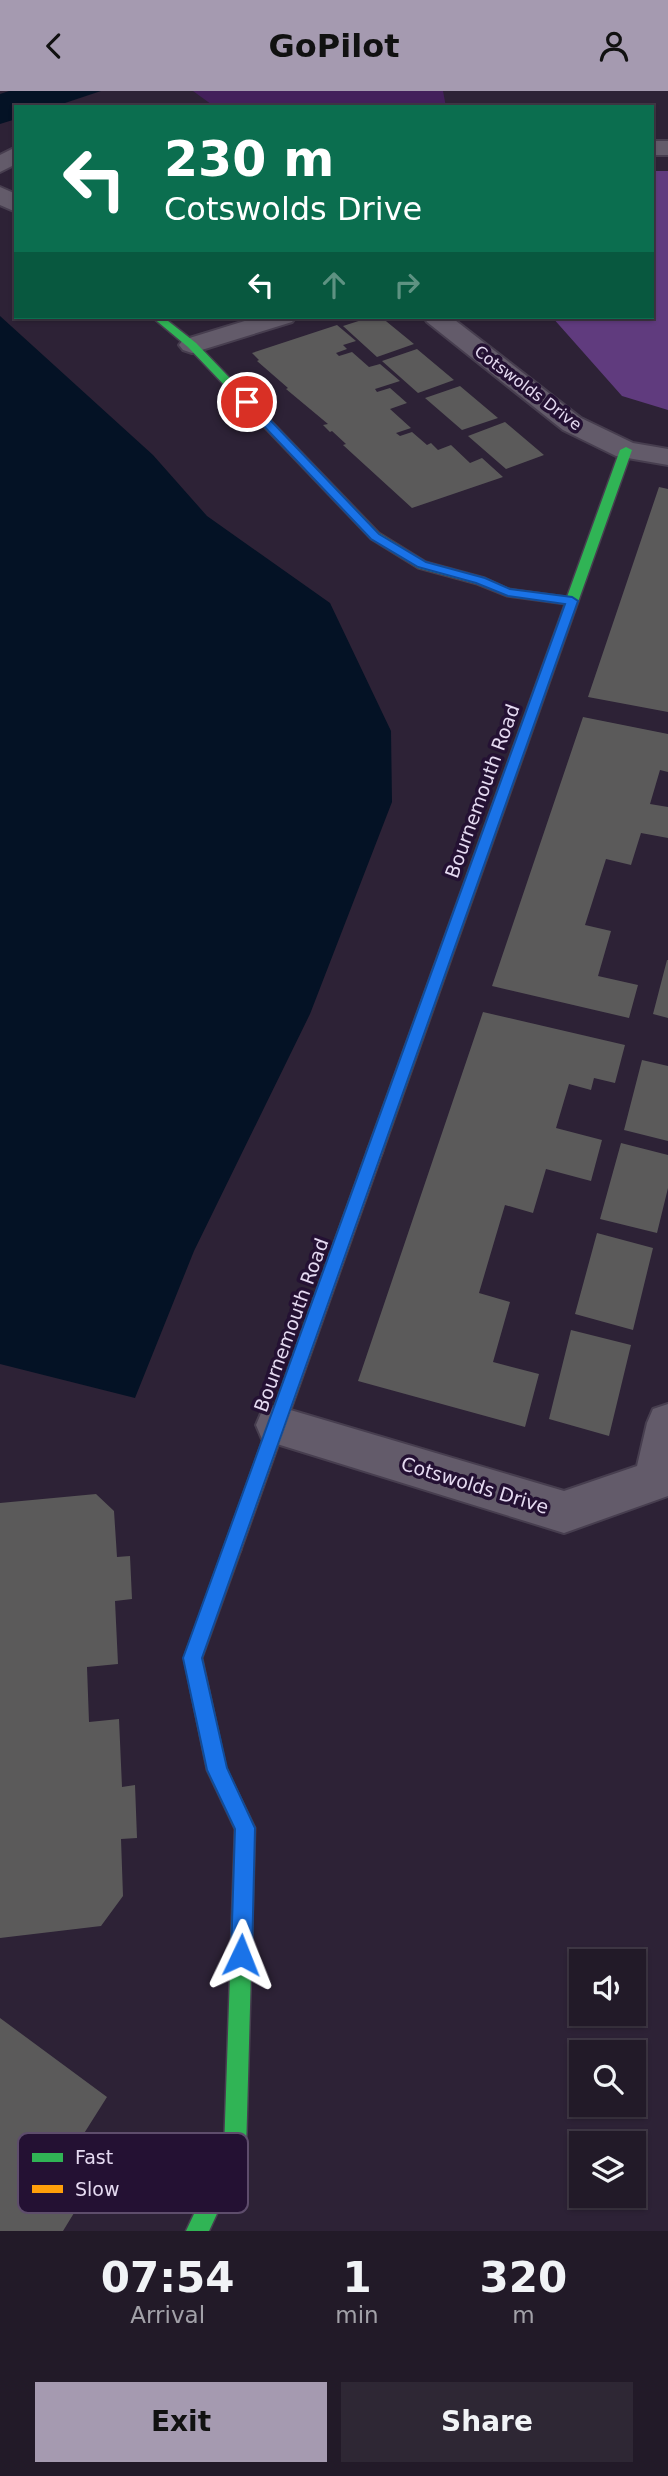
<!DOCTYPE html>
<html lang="en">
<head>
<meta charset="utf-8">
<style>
  body { margin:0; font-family:"DejaVu Sans",sans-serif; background:#2e2734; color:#f1f3f6; height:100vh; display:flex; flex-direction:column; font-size:26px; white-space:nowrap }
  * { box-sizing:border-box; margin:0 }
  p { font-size:23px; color:#a2a1a8 }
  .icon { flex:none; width:38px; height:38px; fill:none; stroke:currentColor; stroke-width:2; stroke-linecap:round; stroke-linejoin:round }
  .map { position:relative; height:2140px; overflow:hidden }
  .panel { display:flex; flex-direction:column; background:#221a28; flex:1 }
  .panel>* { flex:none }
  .top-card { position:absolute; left:14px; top:14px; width:640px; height:214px; border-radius:0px; box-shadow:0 2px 5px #0004,0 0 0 2px #3f3845; background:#0b6e4f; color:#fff; overflow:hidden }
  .tools { position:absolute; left:569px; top:1858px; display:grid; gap:14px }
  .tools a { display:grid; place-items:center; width:77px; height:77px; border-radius:0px; background:#221a28; box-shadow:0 2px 5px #0004,0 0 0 2px #3f3845; font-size:35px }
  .pin { position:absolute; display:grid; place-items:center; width:60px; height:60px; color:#fff; margin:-30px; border:4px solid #fff; border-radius:50%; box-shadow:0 2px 7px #0007 }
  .me { position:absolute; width:77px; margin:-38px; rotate:2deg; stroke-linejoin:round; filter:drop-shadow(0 0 5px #0008) }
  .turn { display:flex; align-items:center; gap:24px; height:147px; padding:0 35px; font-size:32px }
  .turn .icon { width:91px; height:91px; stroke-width:2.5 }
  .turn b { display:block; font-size:49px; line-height:60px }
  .lanes { display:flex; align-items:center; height:66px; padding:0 35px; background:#0003; justify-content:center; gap:35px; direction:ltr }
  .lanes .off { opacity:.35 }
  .eta { display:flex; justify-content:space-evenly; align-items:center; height:119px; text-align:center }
  .eta b { font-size:42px; font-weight:600; line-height:49px }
  .primary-button { display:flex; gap:14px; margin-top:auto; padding:14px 35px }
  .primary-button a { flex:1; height:80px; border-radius:0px; background:#a59ab0; color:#111; font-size:28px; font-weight:600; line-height:80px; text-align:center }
  .primary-button a+a { background:#2e2734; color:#f1f3f6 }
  header { display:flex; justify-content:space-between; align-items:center; height:91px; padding:0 35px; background:#a59ab0; color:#111; font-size:32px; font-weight:600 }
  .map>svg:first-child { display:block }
</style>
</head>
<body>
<header><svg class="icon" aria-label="back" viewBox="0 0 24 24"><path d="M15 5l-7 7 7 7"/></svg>GoPilot<svg class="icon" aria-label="person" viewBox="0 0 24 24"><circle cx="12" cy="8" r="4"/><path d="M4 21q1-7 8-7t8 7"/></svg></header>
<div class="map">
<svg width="668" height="2140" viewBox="0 0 668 2140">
  <rect width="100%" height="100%" fill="#2d2236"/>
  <!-- green -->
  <path fill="#43205b" d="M193 0H443L446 16H215Z"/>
  <!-- forest -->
  <path fill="#603b7e" d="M653 80H668V319L622 305 552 226H653Z"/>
  <!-- water -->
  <path fill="#041225" d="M9 0H101L53 16H16V28L0 33V3Z
    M0 225 153 364 207 425 330 512 391 640 392 711 310 923 194 1160 135 1307 0 1273Z"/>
  <!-- building -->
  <path fill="#5b5a5a" d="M371 226H381L414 253 377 266 343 235Z
    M337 234 356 250 343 254 347 258 336 262 339 265 352 261 369 276 380 273 400 290 375 298 377 301 390 297 407 312 390 318 411 337 396 342 400 345 412 341 427 354 431 352 438 359 451 354 470 372 482 367 503 386 412 417 343 354 346 353 332 340 330 341 323 334 328 333 286 298 288 297 257 270 259 269 252 262Z
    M417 258 454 289 418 302 382 270Z
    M460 295 498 327 462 339 425 307Z
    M505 331 544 364 506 378 468 345Z
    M659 396 668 398V621L588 606Z
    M583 626 668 643V681L660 679 650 713 668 716V747L641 742 631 774 606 768 585 834 611 840 598 885 638 894 629 927 492 895Z
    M667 869H668V927L653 923Z
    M483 921 625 954 615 992 594 987 591 999 569 993 556 1037 602 1049 591 1090 546 1078 533 1122 505 1114 479 1202 510 1211 493 1271 539 1283 525 1336 358 1290Z
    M642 969 668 975V1050L624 1039Z
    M621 1052 668 1064V1097L657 1142 600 1128Z
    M597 1142 653 1157 633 1239 575 1223Z
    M571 1239 631 1254 609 1345 549 1328Z
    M96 1403 114 1420 117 1466 130 1465 132 1508 115 1510 118 1573 87 1576 89 1631 119 1628 122 1696 135 1694 137 1747 121 1748 123 1805 101 1835 0 1847V1412Z
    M0 1927 107 2006 83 2044 110 2063 63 2140H0Z"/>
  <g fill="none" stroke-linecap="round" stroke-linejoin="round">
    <!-- street casing -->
    <g stroke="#473e4f" stroke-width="4">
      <path id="street" d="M653 50H668V64H653Z
        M16 56V73L0 81V64Z
        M0 96 16 103V121L0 114Z
        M258 226H296L292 231 192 262 183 259 179 254 183 249Z
        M424 226H451L581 327 633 352 668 358V374L616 365 563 339 427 231Z
        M668 1313V1405L564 1442 277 1353 262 1348 256 1334 262 1320 277 1315 564 1400 637 1375 647 1332 653 1318Z"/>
    </g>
    <!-- fast casing -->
    <g stroke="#473e4f" stroke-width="3">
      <path id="fast" d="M152 226H163L196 252 379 442 426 471 485 487 509 498 567 506 620 359 626 356 632 359 383 1060 381 1065H369L367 1060 565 513 507 505 477 493 418 477 371 448 188 256Z
        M232 1450 238 1453 241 1459 202 1567 226 1677 255 1737 246 2060 209 2140H186L224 2059 235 1738 207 1679 184 1567 223 1459 226 1453Z"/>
    </g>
    <!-- slow casing -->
    <g stroke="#473e4f" stroke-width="3">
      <path id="slow" d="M375 1054 381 1055 383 1060 241 1459 238 1465 232 1468 226 1465 223 1459 367 1060 369 1055Z"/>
    </g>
    <!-- street -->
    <use href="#street" fill="#635b6a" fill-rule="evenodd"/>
    <!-- fast -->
    <use href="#fast" fill="#30b455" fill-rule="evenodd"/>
    <!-- slow -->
    <use href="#slow" fill="#ff9f0a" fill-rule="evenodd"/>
  </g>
  <!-- route -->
  <path fill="#1a73e8" stroke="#114b97" stroke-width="2" d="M243 309H251L379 443 426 471 485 487 510 498 572 506 578 510 202 1567 227 1677 255 1737 252 1864 249 1872 241 1875 234 1872 231 1864 235 1738 207 1679 183 1567 565 513 508 505 476 492 418 476 371 448 243 313Z"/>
  <g text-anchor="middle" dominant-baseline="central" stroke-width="7" stroke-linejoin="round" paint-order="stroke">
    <!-- far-street labels -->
    <g font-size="16" fill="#e5daf1" stroke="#241133">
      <text transform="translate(528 297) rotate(37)">Cotswolds Drive</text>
    </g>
    <!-- street labels -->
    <g font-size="19" fill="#e5daf1" stroke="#241133">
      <text transform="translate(482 700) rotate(-70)">Bournemouth Road</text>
      <text transform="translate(291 1234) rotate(-70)">Bournemouth Road</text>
      <text transform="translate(475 1394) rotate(17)">Cotswolds Drive</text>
    </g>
  </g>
  <!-- legend -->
  <rect x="18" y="2042" width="230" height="80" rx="10" fill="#241133" stroke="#5e4d6c" stroke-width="2"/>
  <rect x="32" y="2062" width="31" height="9" fill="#30b455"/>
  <rect x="32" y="2094" width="31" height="8" fill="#ff9f0a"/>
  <g font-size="19" fill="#e5daf1">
    <text x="75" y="2073">Fast</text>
    <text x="75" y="2105">Slow</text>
  </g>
</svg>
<div class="tools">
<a><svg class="icon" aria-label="sound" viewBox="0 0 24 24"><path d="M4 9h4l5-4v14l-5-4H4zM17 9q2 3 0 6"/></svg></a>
<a><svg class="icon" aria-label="search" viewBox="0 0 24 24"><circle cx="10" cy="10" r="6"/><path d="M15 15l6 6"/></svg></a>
<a><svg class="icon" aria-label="layers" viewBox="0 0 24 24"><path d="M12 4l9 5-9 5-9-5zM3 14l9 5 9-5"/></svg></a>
</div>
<div class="pin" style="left:247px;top:311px;background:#d93025"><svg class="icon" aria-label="arrive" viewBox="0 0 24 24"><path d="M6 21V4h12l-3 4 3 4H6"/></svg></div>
<svg class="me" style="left:241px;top:1864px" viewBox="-20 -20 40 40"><path d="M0-17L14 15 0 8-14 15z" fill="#1a73e8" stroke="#fff" stroke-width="4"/></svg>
<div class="top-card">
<div class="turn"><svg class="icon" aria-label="left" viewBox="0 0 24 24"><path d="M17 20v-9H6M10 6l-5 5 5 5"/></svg><div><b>230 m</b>Cotswolds Drive</div></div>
<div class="lanes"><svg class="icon" aria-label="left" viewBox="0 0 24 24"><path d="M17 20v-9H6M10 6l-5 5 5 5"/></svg><svg class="icon off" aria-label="ahead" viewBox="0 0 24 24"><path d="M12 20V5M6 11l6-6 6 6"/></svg><svg class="icon off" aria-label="right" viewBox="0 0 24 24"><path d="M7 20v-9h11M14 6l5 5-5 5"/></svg></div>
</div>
</div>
<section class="panel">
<div class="eta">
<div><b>07:54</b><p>Arrival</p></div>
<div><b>1</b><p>min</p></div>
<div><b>320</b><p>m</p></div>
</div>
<div class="primary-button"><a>Exit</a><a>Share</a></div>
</section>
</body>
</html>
